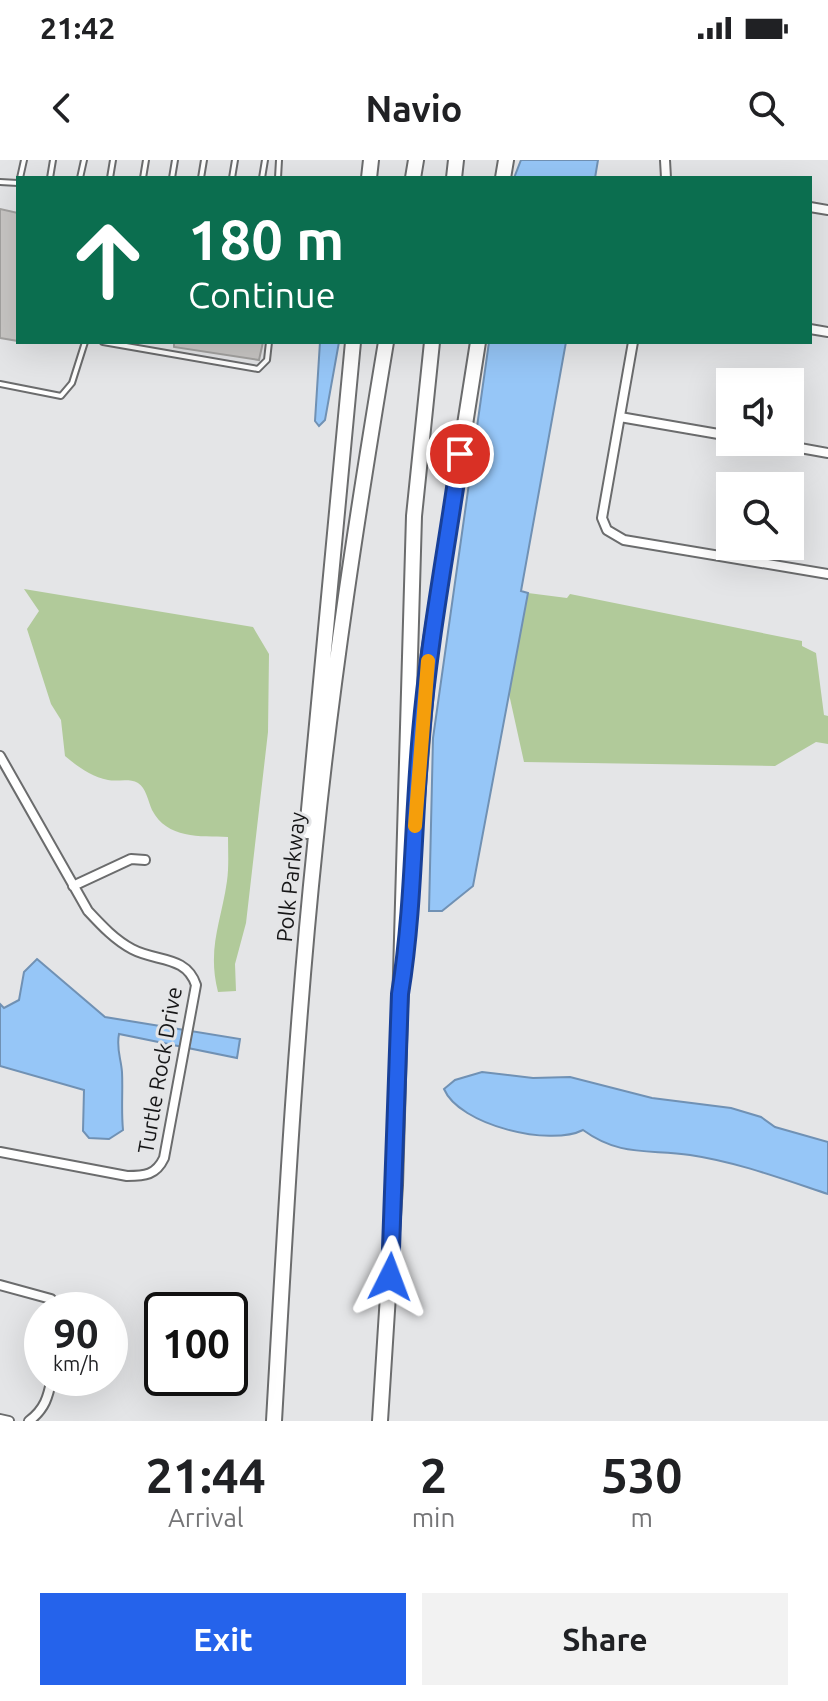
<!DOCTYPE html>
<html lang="en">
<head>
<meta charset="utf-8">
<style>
  body { margin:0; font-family:Ubuntu,sans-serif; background:#f2f2f2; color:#202124; height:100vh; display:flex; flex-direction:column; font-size:30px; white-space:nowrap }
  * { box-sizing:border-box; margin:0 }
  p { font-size:26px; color:#757577 }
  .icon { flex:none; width:44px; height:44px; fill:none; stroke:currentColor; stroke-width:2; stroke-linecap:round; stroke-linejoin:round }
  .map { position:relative; height:1261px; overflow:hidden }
  .panel { display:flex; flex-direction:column; background:#fff; flex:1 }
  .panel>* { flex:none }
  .guide { position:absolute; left:16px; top:16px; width:796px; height:168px; border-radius:0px; box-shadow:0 8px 32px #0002; background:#0b6e4f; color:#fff; overflow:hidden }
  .controls { position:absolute; left:716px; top:208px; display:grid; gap:16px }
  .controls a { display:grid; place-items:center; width:88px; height:88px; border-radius:0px; background:#fff; box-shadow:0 8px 32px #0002; font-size:40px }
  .speed { position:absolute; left:24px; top:1132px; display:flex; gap:16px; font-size:40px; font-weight:700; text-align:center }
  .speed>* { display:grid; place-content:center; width:104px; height:104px; border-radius:50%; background:#fff; box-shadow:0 8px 32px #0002; line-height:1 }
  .speed small { font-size:20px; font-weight:400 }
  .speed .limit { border:4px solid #111; border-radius:12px; background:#fff; color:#111 }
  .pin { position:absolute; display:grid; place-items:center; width:68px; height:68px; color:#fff; margin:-34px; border:4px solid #fff; border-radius:50%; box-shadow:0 2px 8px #0007 }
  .me { position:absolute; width:88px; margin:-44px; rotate:3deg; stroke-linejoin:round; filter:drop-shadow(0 0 6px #0008) }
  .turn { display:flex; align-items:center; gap:28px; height:168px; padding:0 40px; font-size:36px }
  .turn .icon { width:104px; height:104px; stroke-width:2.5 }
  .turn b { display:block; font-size:56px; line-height:68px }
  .eta { display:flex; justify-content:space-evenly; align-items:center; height:136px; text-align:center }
  .eta b { font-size:48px; font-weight:700; line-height:56px }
  .cta { display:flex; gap:16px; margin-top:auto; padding:16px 40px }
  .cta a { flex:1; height:92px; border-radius:0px; background:#2563eb; color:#fff; font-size:32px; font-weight:700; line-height:92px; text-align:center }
  .cta a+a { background:#f2f2f2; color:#202124 }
  .status { display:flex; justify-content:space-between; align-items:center; height:56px; padding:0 40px; background:#fff; direction:ltr }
  .status svg { height:22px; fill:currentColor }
  header { display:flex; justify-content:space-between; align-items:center; height:104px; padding:0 40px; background:#fff; font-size:36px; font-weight:700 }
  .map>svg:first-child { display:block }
</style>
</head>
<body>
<div class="status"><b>21:42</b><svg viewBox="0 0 49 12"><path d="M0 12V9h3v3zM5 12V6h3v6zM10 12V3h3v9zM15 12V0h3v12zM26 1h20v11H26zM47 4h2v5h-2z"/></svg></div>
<header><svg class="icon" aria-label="back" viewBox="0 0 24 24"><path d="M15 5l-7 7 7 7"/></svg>Navio<svg class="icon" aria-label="search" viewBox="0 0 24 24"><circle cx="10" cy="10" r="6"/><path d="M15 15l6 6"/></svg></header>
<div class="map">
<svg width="828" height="1261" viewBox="0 0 828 1261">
  <rect width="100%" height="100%" fill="#e4e5e7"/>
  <!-- green -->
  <path fill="#b1ca9a" d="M24 429 253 467 269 494 268 572 246 763 235 804 236 831 218 832C207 788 221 763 227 721 229 707 228 691 228 677 200 676 167 679 152 650 148 641 146 628 138 623 129 618 117 622 108 620 91 617 77 606 65 596L61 560 51 544 27 469 39 451Z
    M528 433 567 438 570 434 802 481V486L816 493 824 555 828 556V584L816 582 775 606 524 602 509 534Z"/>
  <!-- water -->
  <path fill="#96c6f7" stroke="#7091b4" stroke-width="2" d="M521 0H598L595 18H514Z
    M320 182H339L325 260 319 266 315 261Z
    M489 182H566L521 431 528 433 473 726 442 751H429L433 578Z
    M37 799 105 857 240 879 237 898 119 874C116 889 121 898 122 912 123 931 121 950 123 970L109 979 89 978 83 971 84 930 0 906V844L4 848 19 840 24 812Z
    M482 912 533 918 570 917 652 938 731 948 761 957 775 967 828 982V1034C783 1019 737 1002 690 995 649 989 620 997 583 970 550 987 459 965 444 929L455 920Z"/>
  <!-- building -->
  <path fill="#c8c6c4" stroke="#a3a2a0" stroke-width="2" d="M0 49 18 53V181L0 178Z
    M174 182H263L259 200 174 187Z"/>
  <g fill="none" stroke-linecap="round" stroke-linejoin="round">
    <!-- service casing -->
    <g stroke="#6b6c6d" stroke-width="8">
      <path id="service" d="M20 18 24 0
        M50 18 53 0
        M80 18 84 0
        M110 18 113 0
        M143 18 146 0
        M172 18 175 0
        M201 18 204 0
        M232 18 235 0
        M262 18 265 0
        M278 18 279 0
        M0 22 18 23
        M103 182 258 209 267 200 269 182
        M0 224 61 236 72 223 85 182"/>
    </g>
    <!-- minor casing -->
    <g stroke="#6b6c6d" stroke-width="12">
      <path id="minor" d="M665 0 666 18
        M810 47 828 50
        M810 169 828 172
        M633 182 602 358 607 370 624 380 828 414
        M620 257 730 276
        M767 282 828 293
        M0 596 88 751C102 766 115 780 132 789 156 802 186 795 196 825L164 998C156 1015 145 1016 127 1016L0 992
        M73 726 131 699 145 700
        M0 1125 51 1139 59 1150
        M0 1259 9 1261
        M29 1261C45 1249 48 1237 52 1218"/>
    </g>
    <!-- motorway casing -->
    <g stroke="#6b6c6d" stroke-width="18">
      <path id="motorway" d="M369 18 371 0
        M413 18 416 0
        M454 18 456 0
        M503 18 506 0
        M307 671 353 182
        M413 686 429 493 478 182
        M274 1261C285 1069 295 877 315 686 332 517 358 350 386 182
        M380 1261 395 1025 414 356 432 182"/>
    </g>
    <!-- service -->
    <use href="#service" stroke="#fff" stroke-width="4"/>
    <!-- minor -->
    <use href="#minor" stroke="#fff" stroke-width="8"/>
    <!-- motorway -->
    <use href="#motorway" stroke="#fff" stroke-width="14"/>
  </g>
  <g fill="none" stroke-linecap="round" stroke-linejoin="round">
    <!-- route casing -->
    <g stroke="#184099" stroke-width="20">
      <path id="route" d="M390 1117 400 834C414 748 413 660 421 573 429 479 447 387 460 294"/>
    </g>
    <!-- route -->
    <use href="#route" stroke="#2563eb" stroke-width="14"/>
    <!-- slow -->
    <path stroke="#f59e0b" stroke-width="14" d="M415 666 428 501"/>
  </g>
  <g text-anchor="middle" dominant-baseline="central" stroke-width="6" stroke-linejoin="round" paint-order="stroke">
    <!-- street labels -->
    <g font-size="22" fill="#161617" stroke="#e4e5e7">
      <text transform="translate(290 717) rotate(-84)">Polk Parkway</text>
      <text transform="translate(159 910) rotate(-80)">Turtle Rock Drive</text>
    </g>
  </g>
</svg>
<div class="controls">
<a><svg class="icon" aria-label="sound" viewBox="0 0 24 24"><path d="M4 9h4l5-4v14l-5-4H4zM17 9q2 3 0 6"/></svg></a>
<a><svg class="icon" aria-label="search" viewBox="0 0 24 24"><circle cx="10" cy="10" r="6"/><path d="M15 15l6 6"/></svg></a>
</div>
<div class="speed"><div>90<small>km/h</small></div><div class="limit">100</div></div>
<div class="pin" style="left:460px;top:294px;background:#d93025"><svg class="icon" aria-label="arrive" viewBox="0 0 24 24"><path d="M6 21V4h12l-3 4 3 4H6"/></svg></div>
<svg class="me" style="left:390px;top:1117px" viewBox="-20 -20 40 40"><path d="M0-17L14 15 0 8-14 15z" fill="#2563eb" stroke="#fff" stroke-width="4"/></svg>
<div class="guide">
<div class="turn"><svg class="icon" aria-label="ahead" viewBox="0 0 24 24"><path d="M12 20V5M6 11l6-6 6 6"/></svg><div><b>180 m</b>Continue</div></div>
</div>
</div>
<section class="panel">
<div class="eta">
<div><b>21:44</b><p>Arrival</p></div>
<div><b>2</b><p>min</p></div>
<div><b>530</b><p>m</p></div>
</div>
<div class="cta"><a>Exit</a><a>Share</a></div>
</section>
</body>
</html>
